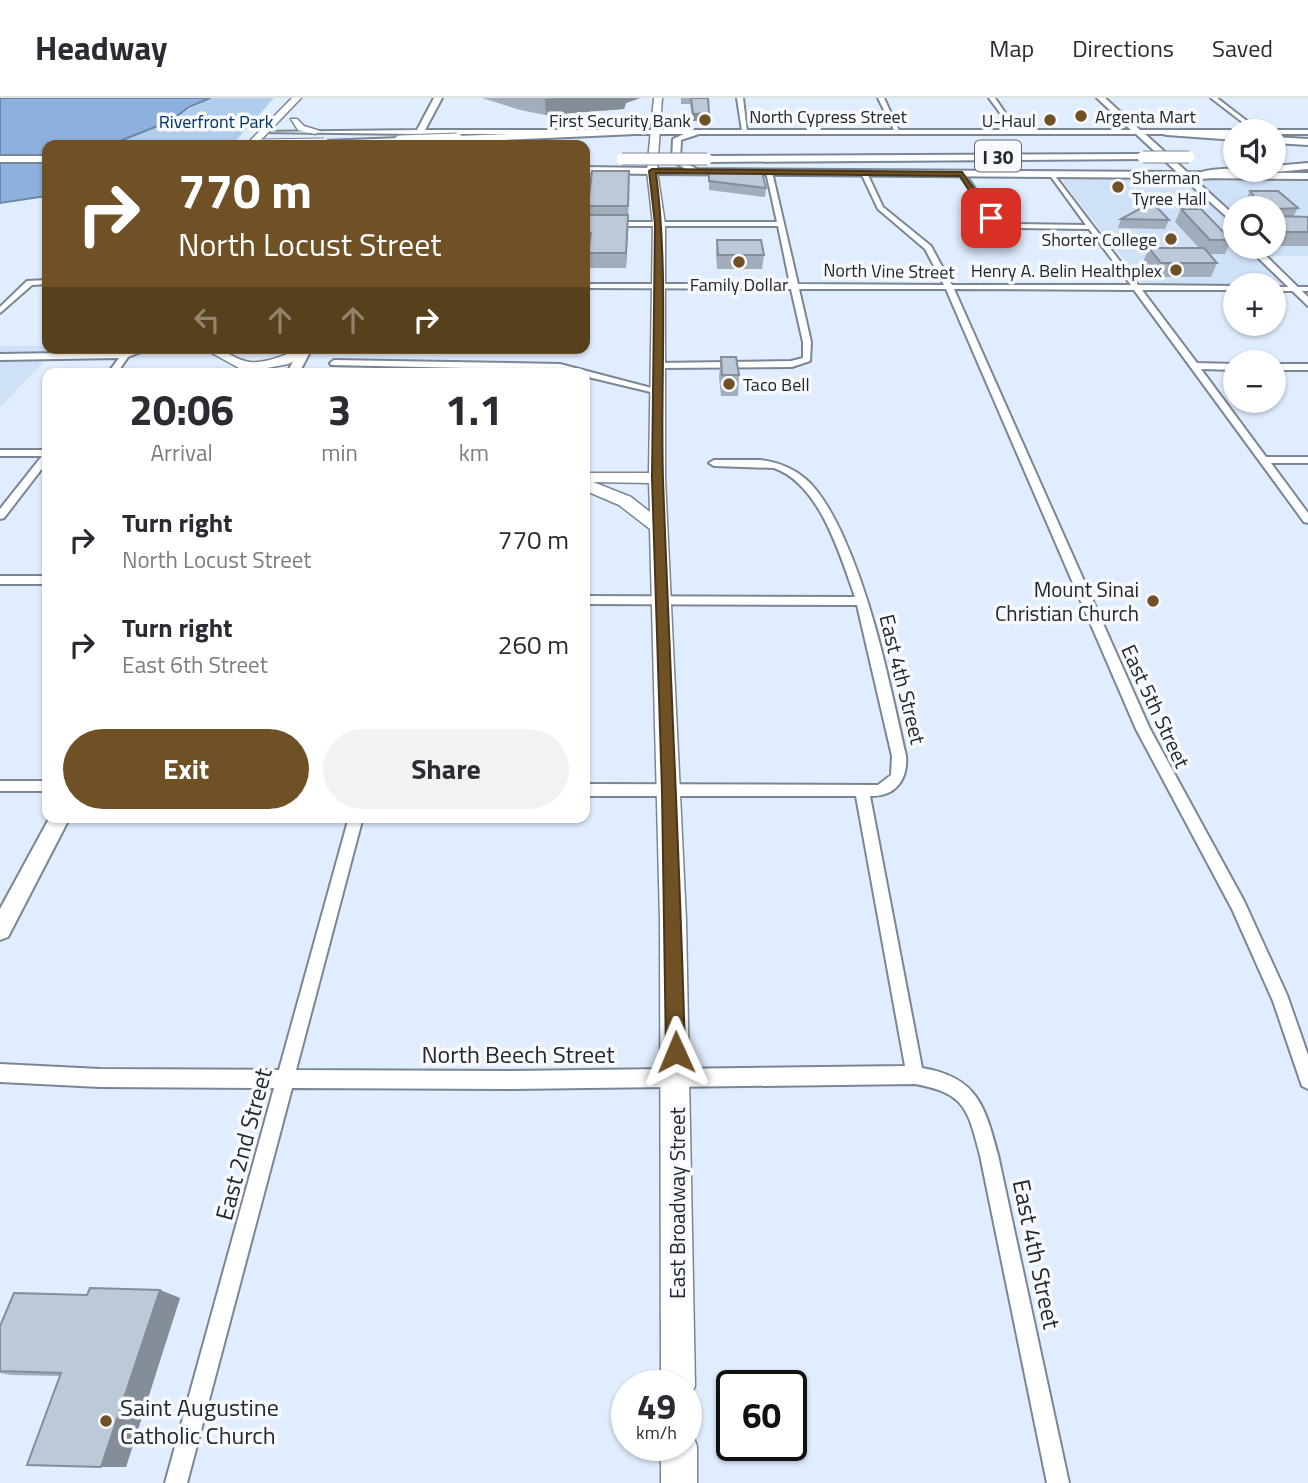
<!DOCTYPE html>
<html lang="en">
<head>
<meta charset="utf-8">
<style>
  body { margin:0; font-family:"Titillium Web",sans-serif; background:#f2f2f3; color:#2b2b33; height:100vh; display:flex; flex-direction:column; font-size:26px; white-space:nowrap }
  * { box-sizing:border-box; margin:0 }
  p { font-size:23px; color:#7c7c81 }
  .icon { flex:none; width:38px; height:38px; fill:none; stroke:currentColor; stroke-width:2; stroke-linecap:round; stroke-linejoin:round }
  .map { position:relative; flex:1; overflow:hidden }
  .drawer { position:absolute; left:42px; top:270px; width:548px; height:455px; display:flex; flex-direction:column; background:#fff; border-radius:14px; box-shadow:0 2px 5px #0004 }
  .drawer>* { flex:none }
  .guide { position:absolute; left:42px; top:42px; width:548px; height:214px; border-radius:14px; box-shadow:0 2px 5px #0004; background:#6f5125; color:#fff; overflow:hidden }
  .fabs { position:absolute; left:1223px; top:21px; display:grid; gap:14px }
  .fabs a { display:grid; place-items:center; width:63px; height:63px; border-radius:50%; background:#fff; box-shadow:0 2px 5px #0004; font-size:35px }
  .speed { position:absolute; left:611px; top:1272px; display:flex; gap:14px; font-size:35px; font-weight:700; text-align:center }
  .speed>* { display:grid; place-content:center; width:91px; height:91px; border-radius:50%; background:#fff; box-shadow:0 2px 5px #0004; line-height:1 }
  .speed small { font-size:18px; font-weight:400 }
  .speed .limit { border:4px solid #111; border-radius:10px; background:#fff; color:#111 }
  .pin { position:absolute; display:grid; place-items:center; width:60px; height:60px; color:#fff; margin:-30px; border-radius:14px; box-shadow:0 4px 10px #0006 }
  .me { position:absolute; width:77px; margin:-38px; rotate:359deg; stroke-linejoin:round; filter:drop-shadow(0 0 5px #0008) }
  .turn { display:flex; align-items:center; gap:24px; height:147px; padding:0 21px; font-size:32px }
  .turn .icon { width:91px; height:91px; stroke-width:2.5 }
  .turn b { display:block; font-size:49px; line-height:60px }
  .lanes { display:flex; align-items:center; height:66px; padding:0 21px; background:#0003; justify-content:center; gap:35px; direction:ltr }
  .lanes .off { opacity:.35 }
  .eta { display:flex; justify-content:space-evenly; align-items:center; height:119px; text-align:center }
  .eta b { font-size:42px; font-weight:700; line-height:49px }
  .primary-button { display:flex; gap:14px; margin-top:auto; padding:14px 21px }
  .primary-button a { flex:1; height:80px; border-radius:42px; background:#6f5125; color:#fff; font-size:28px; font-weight:700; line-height:80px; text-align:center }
  .primary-button a+a { background:#f2f2f3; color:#2b2b33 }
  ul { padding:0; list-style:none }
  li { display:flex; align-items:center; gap:21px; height:105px; padding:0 21px }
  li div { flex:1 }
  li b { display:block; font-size:26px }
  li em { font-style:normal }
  header { display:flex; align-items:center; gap:42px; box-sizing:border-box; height:98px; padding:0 35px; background:#fff; border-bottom:2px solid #e1e1e2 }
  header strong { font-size:33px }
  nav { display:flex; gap:38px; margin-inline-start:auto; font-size:24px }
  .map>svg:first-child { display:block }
</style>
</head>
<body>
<header>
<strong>Headway</strong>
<nav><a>Map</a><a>Directions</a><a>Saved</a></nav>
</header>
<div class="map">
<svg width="1308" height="1385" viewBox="0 0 1308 1385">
  <rect width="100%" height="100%" fill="#e0edfe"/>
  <!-- built -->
  <path fill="#cfe1f7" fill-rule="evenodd" d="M1066 79 1308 81V158H1259L1287 186 1281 188 1144 187 1063 84ZM1236 110H1274V149H1236Z
    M0 248H44L43 265 0 309Z"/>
  <!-- green -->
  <path fill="#b1cdee" d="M210 0H274L232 47H110L152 31Z"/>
  <!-- water -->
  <path fill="#8cb1de" stroke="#6c88a9" stroke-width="2" d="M0 0H210L189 9 170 23 110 47H47V98L0 105Z"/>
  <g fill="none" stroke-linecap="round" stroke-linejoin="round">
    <!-- street casing -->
    <g stroke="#7a8694" stroke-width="4">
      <path id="street" d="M737 0H743L747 34 742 33Z
        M878 0H884L900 35 895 34Z
        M989 0H995L1019 35H1015Z
        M1211 0H1217L1260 33H1254Z
        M769 72 772 74 798 186 944 187 925 151 878 111 861 75 864 73 867 75 883 109 931 148 952 187H1131L1089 131 1014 130 993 125 959 76 964 75 997 122 1014 126 1086 127 1049 76 1052 74 1138 187 1236 188V192H1142L1197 265 1236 266V272L1201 271 1266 359H1308V365H1271L1308 415V425L1304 424 1134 192 954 191 1150 631 1244 803 1287 897 1308 957V991L1302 988 1273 903 1232 811 1136 631 946 191H799L811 244 810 263 792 269 659 270 656 269V265L791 263 803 260V244L791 191 584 190V186H790L778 128H584V124H777L766 74Z
        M1232 126H1236V130L1230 129Z
        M47 182V186L32 187 0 215V209L27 183Z
        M1274 189H1308V193H1274Z
        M138 250H151L128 259 117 275H108L119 260 0 262V256L124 254Z
        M334 262 560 266 663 293 659 296 584 278V275L560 272 331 267 330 265Z
        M1274 266H1308V272H1274Z
        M0 352H47V364L4 420 0 421V411L42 358H0Z
        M759 362C779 364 796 371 811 386 824 400 834 419 842 436 874 506 889 583 906 658 908 682 895 699 870 698L922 970C977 979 985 1008 998 1057L1069 1385H1047L980 1057C968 1011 965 995 915 986L511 991 292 990 187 1385H165L274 990 100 989 0 984V966L100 971 279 972 349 719H363L296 972 511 973 905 968 856 698H584V686L878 687 891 677 892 658 857 507 584 506V498L855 499C840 457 820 386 774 370L714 368 709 365 714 362Z
        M0 478H47V486H0Z
        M0 683H47V693H0Z"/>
    </g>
    <!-- secondary casing -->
    <g stroke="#7a8694" stroke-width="4">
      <path id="secondary" d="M434 0H442L425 32H1131L1097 0H1105L1140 32H1239L1236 36H1145L1187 74 1308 75V81L1193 80 1236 119V127L1183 80 652 76 649 71H686L672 63 673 41 684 36H422L415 44 411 42 414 36 260 34 417 32ZM699 36H1136L1177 74 697 71 680 62 681 42Z
        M1274 32H1308V36H1274L1271 33Z
        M1247 149H1257L1308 199V208Z
        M300 250H312L299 275H287Z
        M50 719H70L8 839 0 842V811Z"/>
    </g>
    <!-- primary casing -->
    <g stroke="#7a8694" stroke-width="3">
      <path id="primary" d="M292 0H301L256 47H246Z
        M654 0H662L657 73 665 126V380L686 822 695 1288 690 1300 686 1302V1288H661L660 822 650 431 619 407 584 392V375H649L653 126 647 73ZM593 384 649 385 650 414 631 399Z
        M291 21H297L304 28 320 33 315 36 298 32Z
        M203 250C228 250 233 262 250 264 267 266 287 255 303 251L310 255 288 266 262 271 266 275H248Z
        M686 1333 692 1335 697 1348V1385H661V1348H686Z"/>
    </g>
    <!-- highway casing -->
    <g stroke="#7a8694" stroke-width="4">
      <path id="highway" d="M632 31 636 32V36L457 44 452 41 457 38Z
        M1163 32 1236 36V42L1167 37 1163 36Z
        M1274 39 1308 41V47L1274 45Z
        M400 40 405 43 404 45 318 46 324 43Z
        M1143 56 1147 57V61L707 64 701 61 707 58Z
        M0 58H47V64H0Z
        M1308 65V71L1201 81 1195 77C1210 67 1255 72 1274 72V68Z
        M584 69 652 70 658 73 652 76 584 75Z"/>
    </g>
    <!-- street -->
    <use href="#street" fill="#fff" fill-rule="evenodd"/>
    <!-- secondary -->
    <use href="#secondary" fill="#fff" fill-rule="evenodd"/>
    <!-- primary -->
    <use href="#primary" fill="#fff" fill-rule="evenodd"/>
    <!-- highway -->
    <use href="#highway" fill="#fff" fill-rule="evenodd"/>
    <!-- highway-bridge casing -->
    <g stroke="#7a8694" stroke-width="13" stroke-linecap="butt">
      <path id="highway-bridge" d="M400 43 457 41
        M261 47 324 46
        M1143 59H1189
        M622 61H707"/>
    </g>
    <!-- highway-bridge -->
    <use href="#highway-bridge" stroke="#fff" stroke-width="11"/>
  </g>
  <!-- wall -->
  <path fill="#a2adbb" d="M482 0H640L626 5 624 11 546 17 520 12Z
    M681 0H708L709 22 693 23 690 6H681Z
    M629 73 628 131 626 170H589V149H586V135L588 117V108Z
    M709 74 766 90 765 99 709 92Z
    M1250 93 1298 110 1293 119H1308V148H1277L1274 146V110H1247L1244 106Z
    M1181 111 1231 142 1225 156H1209L1217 165 1211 179H1155L1143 164 1149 150H1199L1175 124Z
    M1121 121 1169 122 1165 131 1118 130Z
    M717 142 764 157 762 171H717L716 156Z
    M721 259 739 277 738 298H721L719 279Z
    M160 1192 180 1200 126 1369H101L60 1278 11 1277 0 1275V1228L87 1197Z"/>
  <!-- shaded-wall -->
  <path fill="#848d98" d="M560 0H640L626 5 624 11 546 17 545 1Z
    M709 15V22L693 23V16Z
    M628 117V131L626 170V155Z
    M160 1192 180 1200 126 1369H101Z"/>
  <!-- building -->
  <path fill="#bcc9d9" stroke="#848d98" stroke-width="2" d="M691 0H708L709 15 693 16Z
    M592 73H629L628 108H588Z
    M709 74H762L766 90 709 83Z
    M1250 93H1278L1298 110 1279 111V118L1308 119V134H1284L1276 128 1274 126V110H1263Z
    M1152 104 1169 122 1121 121Z
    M1181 111H1201L1231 142H1210Z
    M587 117H628L626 155H588L591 135H586Z
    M717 142H761L764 157H718Z
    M1149 150H1204L1217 165H1161Z
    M721 259H736L739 277H722Z
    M90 1190 160 1192 101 1369 27 1367 61 1275 0 1273V1228L14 1195 87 1197Z"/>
  <!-- route -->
  <path fill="#6f5125" stroke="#483518" stroke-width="2" d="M652 71 962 74 995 120 988 122 960 78 656 75C669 177 660 280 663 382 670 573 680 763 685 954L682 961 676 964 669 961 666 954 662 693 652 380 655 126 649 73Z"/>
  <!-- markers -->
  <g fill="#6f5125" stroke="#f7f9fd" stroke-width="2.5">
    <circle cx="1081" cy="18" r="7"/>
    <circle cx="705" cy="22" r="7"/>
    <circle cx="1050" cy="22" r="7"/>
    <circle cx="1118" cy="89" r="7"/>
    <circle cx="1171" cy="141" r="7"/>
    <circle cx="739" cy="164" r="7"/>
    <circle cx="1176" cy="172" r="7"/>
    <circle cx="729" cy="286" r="7"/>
    <circle cx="1153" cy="503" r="7"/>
    <circle cx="106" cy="1323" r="7"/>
  </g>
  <g text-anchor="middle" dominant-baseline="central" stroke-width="7" stroke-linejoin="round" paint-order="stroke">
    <!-- far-street labels -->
    <g font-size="18" fill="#23282e" stroke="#f7f9fd">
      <text x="828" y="18">North Cypress Street</text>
      <text transform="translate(889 173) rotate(1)">North Vine Street</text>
    </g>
    <!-- far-poi labels -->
    <g font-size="18" fill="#23282e" stroke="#f7f9fd" text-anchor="end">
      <text x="1095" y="18" text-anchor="start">Argenta Mart</text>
      <text x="691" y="22">First Security Bank</text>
      <text x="1036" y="22">U-Haul</text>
      <text x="1132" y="79" text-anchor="start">Sherman<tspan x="1132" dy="21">Tyree Hall</tspan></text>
      <text x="1157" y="141">Shorter College</text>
      <text x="1162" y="172">Henry A. Belin Healthplex</text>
      <text x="739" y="186" text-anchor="middle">Family Dollar</text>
      <text x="743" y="286" text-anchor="start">Taco Bell</text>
    </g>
    <!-- far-park labels -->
    <g font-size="18" fill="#003469" stroke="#f7f9fd">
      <text x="216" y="23">Riverfront Park</text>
    </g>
    <!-- shield labels -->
    <rect fill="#f7f9fd" stroke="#63676c" stroke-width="2" x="975" y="42.5" width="46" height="31" rx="5"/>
    <g font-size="19" font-weight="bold" fill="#23282e">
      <text x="998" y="58">I 30</text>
    </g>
    <!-- poi labels -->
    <g font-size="21" fill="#23282e" stroke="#f7f9fd" text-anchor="end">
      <text x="1139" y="491">Mount Sinai<tspan x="1139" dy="24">Christian Church</tspan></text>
    </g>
    <!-- street labels -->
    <g font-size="21" fill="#23282e" stroke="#f7f9fd">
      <text transform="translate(903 581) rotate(76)">East 4th Street</text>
      <text transform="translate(1156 608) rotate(65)">East 5th Street</text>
      <text transform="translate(677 1105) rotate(-90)">East Broadway Street</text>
    </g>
    <!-- near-street labels -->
    <g font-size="24" fill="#23282e" stroke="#f7f9fd">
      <text x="518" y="956">North Beech Street</text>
      <text transform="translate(243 1046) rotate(-75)">East 2nd Street</text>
      <text transform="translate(1037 1156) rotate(78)">East 4th Street</text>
    </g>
    <!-- near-poi labels -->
    <g font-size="24" fill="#23282e" stroke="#f7f9fd" text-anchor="start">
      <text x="120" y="1309">Saint Augustine<tspan x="120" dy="28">Catholic Church</tspan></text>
    </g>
  </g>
</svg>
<div class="fabs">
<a><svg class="icon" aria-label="sound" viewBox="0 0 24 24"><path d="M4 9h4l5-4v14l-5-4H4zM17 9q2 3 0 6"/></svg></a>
<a><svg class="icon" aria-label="search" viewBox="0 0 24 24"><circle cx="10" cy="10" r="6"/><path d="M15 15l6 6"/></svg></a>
<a>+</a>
<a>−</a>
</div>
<div class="speed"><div>49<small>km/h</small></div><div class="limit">60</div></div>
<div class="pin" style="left:991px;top:120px;background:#d93025"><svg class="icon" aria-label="arrive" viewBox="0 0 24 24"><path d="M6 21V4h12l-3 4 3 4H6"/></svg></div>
<svg class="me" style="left:676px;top:954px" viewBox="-20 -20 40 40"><path d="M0-17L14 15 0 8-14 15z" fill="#6f5125" stroke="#fff" stroke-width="4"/></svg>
<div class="guide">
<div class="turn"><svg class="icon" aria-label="right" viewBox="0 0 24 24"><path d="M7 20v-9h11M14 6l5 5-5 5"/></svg><div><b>770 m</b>North Locust Street</div></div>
<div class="lanes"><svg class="icon off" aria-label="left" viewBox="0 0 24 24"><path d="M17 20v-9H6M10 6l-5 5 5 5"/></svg><svg class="icon off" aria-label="ahead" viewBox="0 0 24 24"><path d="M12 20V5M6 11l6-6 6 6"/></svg><svg class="icon off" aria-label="ahead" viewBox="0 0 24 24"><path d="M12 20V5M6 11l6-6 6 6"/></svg><svg class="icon" aria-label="right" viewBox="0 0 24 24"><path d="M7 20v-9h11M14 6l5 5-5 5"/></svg></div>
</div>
<section class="drawer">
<div class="eta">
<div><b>20:06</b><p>Arrival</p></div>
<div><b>3</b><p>min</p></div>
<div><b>1.1</b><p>km</p></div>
</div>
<ul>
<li><svg class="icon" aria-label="right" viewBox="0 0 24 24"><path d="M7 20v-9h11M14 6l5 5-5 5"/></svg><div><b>Turn right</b><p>North Locust Street</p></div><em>770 m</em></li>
<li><svg class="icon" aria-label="right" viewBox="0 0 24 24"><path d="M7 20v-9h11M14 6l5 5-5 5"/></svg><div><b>Turn right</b><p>East 6th Street</p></div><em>260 m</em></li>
</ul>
<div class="primary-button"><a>Exit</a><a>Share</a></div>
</section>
</div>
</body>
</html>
